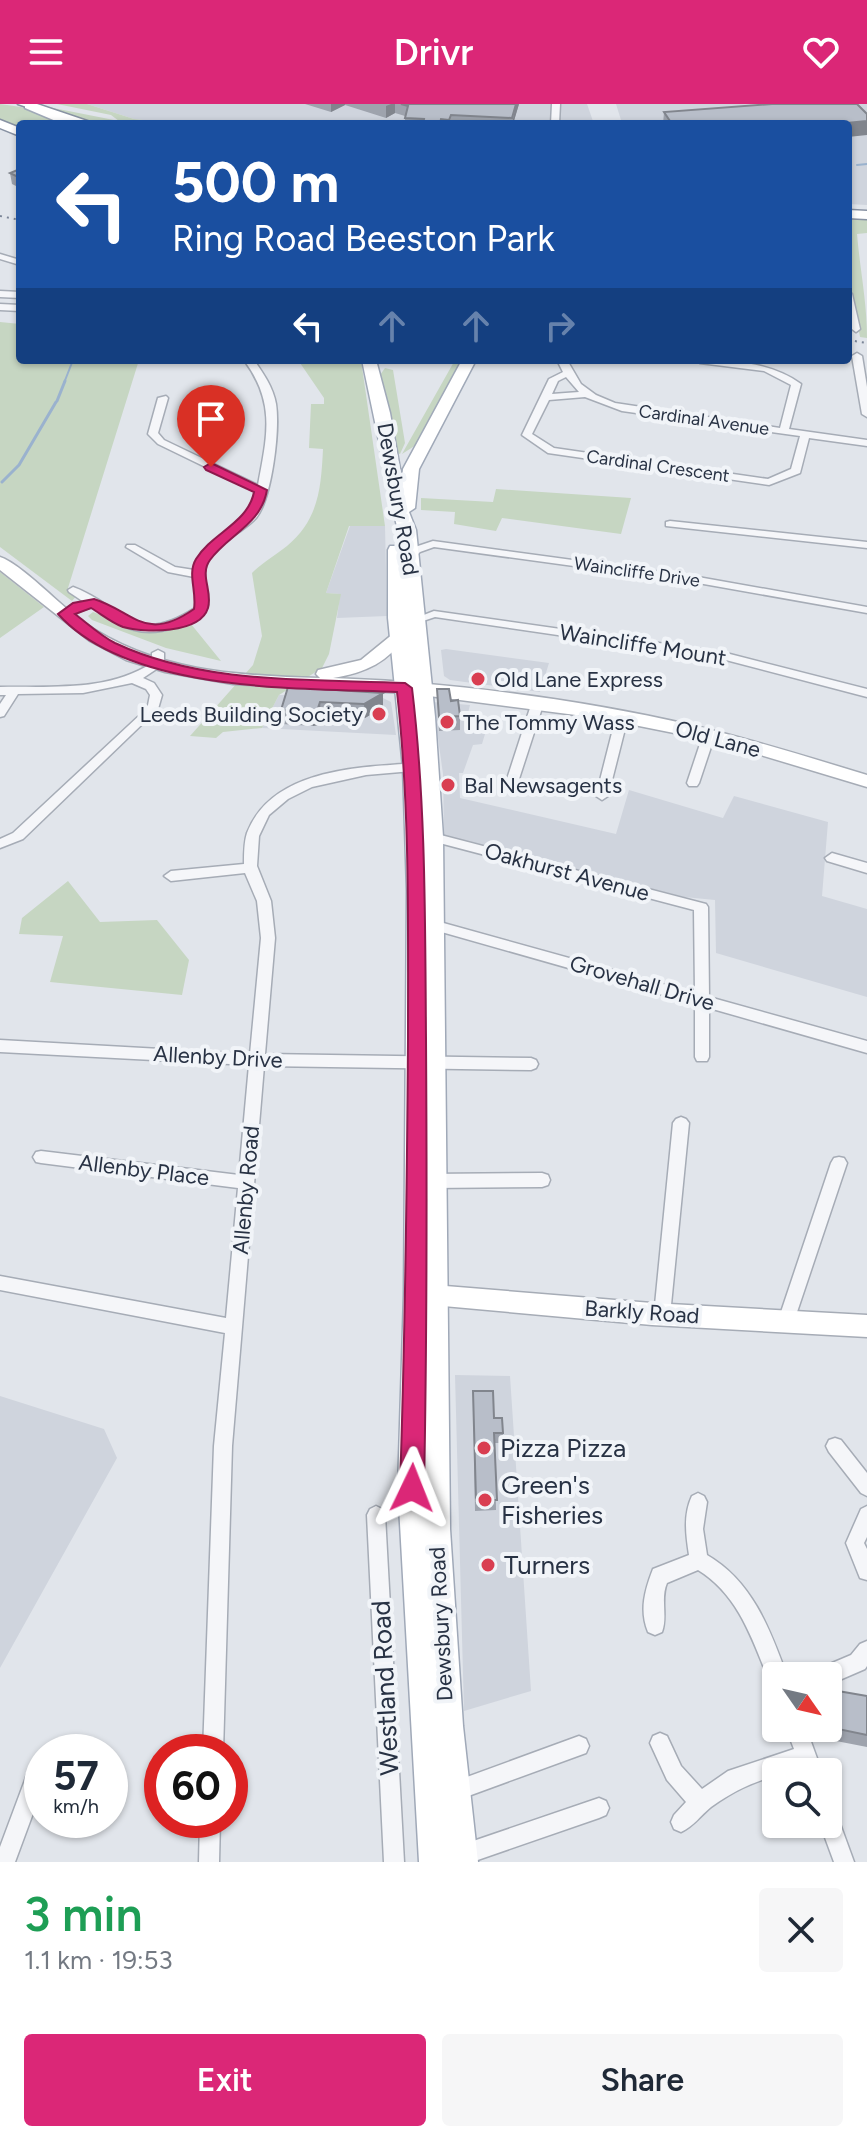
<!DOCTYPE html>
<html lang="en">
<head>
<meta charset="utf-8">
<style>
  body { margin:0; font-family:Figtree,sans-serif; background:#f6f6f7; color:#1f2937; height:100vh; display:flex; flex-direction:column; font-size:30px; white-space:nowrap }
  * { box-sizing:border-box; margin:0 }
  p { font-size:26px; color:#747a83 }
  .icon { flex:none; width:44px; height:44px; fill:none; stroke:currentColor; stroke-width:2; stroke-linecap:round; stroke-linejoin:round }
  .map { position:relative; height:1758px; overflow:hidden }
  .panel { display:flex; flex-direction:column; background:#fff; flex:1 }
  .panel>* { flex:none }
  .top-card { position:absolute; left:16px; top:16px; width:836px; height:244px; border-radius:8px; box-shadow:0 2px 6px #0004; background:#1a4fa0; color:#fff; overflow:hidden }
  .needle { width:52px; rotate:124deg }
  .buttons { position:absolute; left:762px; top:1558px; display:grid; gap:16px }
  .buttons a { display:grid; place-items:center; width:80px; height:80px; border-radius:8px; background:#fff; box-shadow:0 2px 6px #0004; font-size:40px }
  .speed { position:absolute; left:24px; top:1630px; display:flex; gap:16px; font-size:40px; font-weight:700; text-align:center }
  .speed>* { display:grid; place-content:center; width:104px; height:104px; border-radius:50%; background:#fff; box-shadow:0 2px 6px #0004; line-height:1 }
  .speed small { font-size:20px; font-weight:400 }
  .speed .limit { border:12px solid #d22; background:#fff; color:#111 }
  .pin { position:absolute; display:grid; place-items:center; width:68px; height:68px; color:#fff; margin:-82px -34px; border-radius:50% 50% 50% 0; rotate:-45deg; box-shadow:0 0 8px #0007 }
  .pin .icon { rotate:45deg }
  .me { position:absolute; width:88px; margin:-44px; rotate:2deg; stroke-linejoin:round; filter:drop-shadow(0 0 6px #0008) }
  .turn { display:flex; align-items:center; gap:28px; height:168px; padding:0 24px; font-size:36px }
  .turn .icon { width:104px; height:104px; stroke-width:2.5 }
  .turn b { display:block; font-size:56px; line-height:68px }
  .lanes { display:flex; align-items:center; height:76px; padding:0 24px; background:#0003; justify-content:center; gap:40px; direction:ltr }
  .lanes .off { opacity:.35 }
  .round { display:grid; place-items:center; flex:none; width:84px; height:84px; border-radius:8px; background:#f6f6f7 }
  .overview { display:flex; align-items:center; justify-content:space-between; height:136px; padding:0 24px }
  h1 { font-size:48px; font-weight:600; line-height:60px; color:#1e9e55 }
  .cta { display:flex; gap:16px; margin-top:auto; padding:16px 24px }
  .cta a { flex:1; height:92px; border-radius:8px; background:#db2777; color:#fff; font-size:32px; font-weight:600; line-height:92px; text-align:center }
  .cta a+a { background:#f6f6f7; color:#1f2937 }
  header { display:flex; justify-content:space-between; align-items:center; height:104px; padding:0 24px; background:#db2777; color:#fff; font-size:36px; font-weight:600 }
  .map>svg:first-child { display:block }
</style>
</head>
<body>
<header><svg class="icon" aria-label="menu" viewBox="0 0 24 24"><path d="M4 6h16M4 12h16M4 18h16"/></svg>Drivr<svg class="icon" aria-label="heart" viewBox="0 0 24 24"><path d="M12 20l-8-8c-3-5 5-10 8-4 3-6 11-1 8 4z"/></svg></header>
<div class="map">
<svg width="867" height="1758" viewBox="0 0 867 1758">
  <rect width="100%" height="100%" fill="#e1e5eb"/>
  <!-- built -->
  <path fill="#cfd4dd" d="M87 0H587L594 20H178L134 15Z
    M616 0H867V101L848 100V20H630L629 16H621Z
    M350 422H385L387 512 337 514 340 490 326 489Z
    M441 546 446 545 549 559 540 588 450 576 444 572Z
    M279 591 381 593 391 598 396 631 262 624Z
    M433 598 470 601 466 617 488 620 482 640 473 641 463 669H459L460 694 616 730 629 686 723 714 734 692 828 718 822 792 867 805V893L716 849 715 796 684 793 444 731 443 670Z
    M455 1271 510 1272 531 1587 464 1607Z
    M0 1292 104 1325 117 1354 0 1564Z"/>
  <!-- green -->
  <path fill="#c6d6c2" d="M0 0 21 3 69 20H20V26L0 18Z
    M33 0 119 17 111 11 57 0H87L134 15 178 20H98Z
    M848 113 867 114V129L857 130C860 166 867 198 867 234L860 233 848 172Z
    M0 218 20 220V256H139L68 484 77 491 72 497 0 443Z
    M298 256H361L385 422H349L326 489 341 490 329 550 322 564 279 591 262 624 223 628 216 634 190 632 253 561 262 532 252 469C263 458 276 451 287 442 319 415 321 384 323 345L309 344 311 300H324V294Z
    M455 256H463L416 341 402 350Z
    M385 264 393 266 405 339 400 350 392 347 380 271Z
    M496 385 631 394 621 430 502 414 496 427 454 420 455 408 421 406V394L493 398Z
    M0 468 44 503 0 534Z
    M93 508C132 523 145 533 191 520L221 557 166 544 92 516 88 512Z
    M68 777 100 818 157 816 189 856 182 891 50 878 63 832 19 830 22 814Z"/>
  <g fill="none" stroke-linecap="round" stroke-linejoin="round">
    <!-- stream-far1 -->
    <path stroke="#9ab2ce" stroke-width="2" d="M119 17 129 20
      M857 61 867 60
      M64 279 73 256"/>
    <!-- stream -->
    <path stroke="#9ab2ce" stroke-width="3" d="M57 297 65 277
      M2 378 19 361 56 298"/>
    <!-- street casing -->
    <g stroke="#a6acb6" stroke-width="3">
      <path id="street" d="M552 0H560L559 20H551Z
        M0 150 20 156V161L0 155Z
        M0 187 20 188V194L0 193Z
        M848 187 852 190 860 225 856 228 852 225 848 209Z
        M0 200 20 201V207L0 206Z
        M857 249 862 252 867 283V313L862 310 852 252Z
        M244 256H254C263 269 273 283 276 300 280 326 272 394 256 414 242 429 220 437 209 454 199 471 212 491 204 508 179 525 148 536 119 520 110 515 102 508 93 503 82 505 71 514 61 512V508L74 500 84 498 69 488 68 486 73 483C124 502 134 544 195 504L197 492 194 473 168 468 126 443 127 441H135L175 463 194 466C203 430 249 427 257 388L158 340 148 330 158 294 166 292 168 294 158 329 164 336 258 381C267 332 276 299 244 256Z
        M557 256H567L581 280 596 291 615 299 780 324 791 281 764 267 700 259 695 256C731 256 771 258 801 280L789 325 867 336V342L809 334 800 369 769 381 548 349 522 331 549 275 563 268ZM566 273 579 288 552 290 558 277ZM585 293 622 307 800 332 791 365 768 375 554 344 532 330 549 296Z
        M670 417 867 438V444L666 422V418Z
        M433 437 698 473 867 503V509L698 479 434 443 420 448 414 454H406L405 452 412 444Z
        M434 507 722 548 867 585V593L722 555 435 513 417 519 411 516Z
        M158 546 164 549V560L143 574 154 579 162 591 158 605 23 735 0 744V735L13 729 142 609 148 601 150 591 146 585 132 579 83 589 18 590 4 612 0 613V600L6 591H0V583C52 582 107 588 152 559V549Z
        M537 597 543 601 519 675 513 679 509 678 507 675 531 601Z
        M622 609 628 613 608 692 602 696 596 692 616 613Z
        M709 627 715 631 699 679 697 682H689L687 679 703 631Z
        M420 659 424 660 426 663 424 666 366 671 312 683 288 695 269 711 259 732 257 762 271 797 275 834 265 950 531 954 536 956 538 960 536 964 531 966 264 962 232 1342 223 1648H203L214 1342 225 1229 0 1186V1172L226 1214 238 1084 41 1059 36 1058 33 1053 36 1048 41 1047 239 1071 249 961 0 948V936L250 950 261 834 257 797 245 769 171 777 164 772 171 767 244 760C244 750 244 738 247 729 272 664 361 663 420 659Z
        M433 729 706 800 708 803 709 893 867 937V949L709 904V953L707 957H697L695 953V900L424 823 422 820 424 817 429 815 695 889 694 806 428 736 427 733Z
        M832 749 867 759V769L827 757 825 754Z
        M681 1013 686 1015 689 1019 670 1211 668 1216 662 1218 656 1216 654 1211 673 1019 676 1015Z
        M839 1053 844 1054 847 1059 794 1217 792 1222 786 1225 780 1222 778 1217 831 1059 834 1054Z
        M542 1069 548 1071 550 1076 548 1081 542 1083 430 1084 424 1082 422 1077 424 1072 430 1070Z
        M835 1334 841 1336 867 1369V1392L861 1389 829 1348 826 1342 829 1336Z
        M698 1389 704 1392 707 1398 703 1425 707 1451C752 1477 770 1525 787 1572H776V1581L770 1579C753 1537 739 1491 698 1466L667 1479C660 1495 668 1512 662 1528L655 1531 648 1528C639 1506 645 1486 653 1465L689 1451C686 1431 683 1411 692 1392Z
        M376 1402 382 1405 385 1411 404 1758H384L367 1411 370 1405Z
        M867 1402V1433L864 1439 867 1445V1476L860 1474 846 1439 861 1405Z
        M867 1537V1562L865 1565 828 1581V1572H815L818 1565 851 1551 860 1540Z
        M786 1624H806L822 1668H802L800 1663 785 1668H776V1671C749 1680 735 1686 711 1703 701 1711 693 1723 681 1728L674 1725 671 1718 674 1711 686 1698 667 1676 650 1639 653 1632 660 1629 667 1632 681 1662 702 1685 728 1667 794 1645Z
        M579 1632 586 1635 589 1642 586 1649 452 1698 445 1695 442 1688 445 1681Z
        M38 1658 42 1660V1685L15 1758H0V1743L28 1668 31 1661Z
        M599 1694 606 1697 609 1704 606 1711 599 1714 472 1758H431L434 1751 441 1748Z
        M828 1703 835 1706 854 1758H834L820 1720H828Z
        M200 1716H220L219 1758H199Z"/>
    </g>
    <!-- secondary casing -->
    <g stroke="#a6acb6" stroke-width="3">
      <path id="secondary" d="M0 453C20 459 62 503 83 518 153 567 236 572 320 574L316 570 318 566 361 556 399 525 407 530C389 558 365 569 333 574 446 578 580 595 691 621 750 635 808 653 867 671V683L714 637 599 614 406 589 233 580 165 568 126 556 90 537 0 466Z
        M421 1180 652 1199 867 1211V1233L652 1221 421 1200 413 1197 409 1190 413 1183Z"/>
    </g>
    <!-- primary casing -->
    <g stroke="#a0a9b8" stroke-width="3">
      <path id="primary" d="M25 0H34L79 20H63L25 4Z
        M362 256H376L390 309 402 376 403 365 462 256H476L419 365 415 404 409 408 416 426 435 613 443 733 450 1425 463 1622 478 1758H419L398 1384 404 1190 407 787 403 664 388 514V446L390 442H401Z"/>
    </g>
    <!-- highway casing -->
    <g stroke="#8892a3" stroke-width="3">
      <path id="highway" d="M18 0H37L96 20H77Z
        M0 16 20 24V32L0 24Z
        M848 106 867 107V115L848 114Z"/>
    </g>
    <!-- street -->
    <use href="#street" fill="#f5f6f9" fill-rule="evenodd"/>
    <!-- secondary -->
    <use href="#secondary" fill="#fff" fill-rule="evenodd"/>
    <!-- primary -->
    <use href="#primary" fill="#fff" fill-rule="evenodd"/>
    <!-- highway -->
    <use href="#highway" fill="#fff" fill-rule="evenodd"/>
    <!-- rail -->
    <path stroke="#7a8496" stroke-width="2" stroke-dasharray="2 5" stroke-linecap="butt" d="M0 112 20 116
      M848 236 867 239"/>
  </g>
  <!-- wall -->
  <path fill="#9ea3ad" d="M305 0H519L513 20H405V12L395 9 386 14 345 1 331 8Z
    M664 8 848 20H663Z
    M20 65V84L12 80 10 69Z
    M288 583 383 603 365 614 321 612 318 621 313 622 282 620 281 606Z
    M437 585 451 597 460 612V626L439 627Z
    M473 1287 494 1314 503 1329 502 1339H495L496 1406 475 1407Z
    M838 1587 867 1592V1643L831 1636V1598Z"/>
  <!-- shaded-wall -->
  <path fill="#81858d" d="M331 0H345V1L331 8Z
    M391 0H395V9L386 14V2Z
    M516 0H519L513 20H512Z
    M867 17V31L848 33V20H836Z
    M383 589V603L365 614 364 600Z
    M320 598 321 612 318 621 313 622 312 609Z"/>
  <!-- building -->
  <path fill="#b8bec9" stroke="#81858d" stroke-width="2" d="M401 0H516L512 14 451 11 449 16 441 15 440 20H423L424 15 405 14 408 2Z
    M772 0H857L867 10V17L836 20H672L664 8Z
    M20 65V74L10 69Z
    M288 583 383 589 364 600 320 598 317 607 312 609 281 606Z
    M437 585H449L451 597 458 596 460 612 439 613Z
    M473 1287H493L494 1314H502L503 1329H494L497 1396H476Z
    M838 1587 867 1592V1631L838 1625Z"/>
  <!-- route -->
  <path fill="#db2777" stroke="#8e194d" stroke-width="2" d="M211 359 267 386C261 421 229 430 210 456 199 471 213 487 208 504 200 530 144 529 123 523 112 519 101 510 91 504L75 510C87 519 101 532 115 539 204 581 309 575 405 579L412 584C426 701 425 818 426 935 427 1085 427 1235 424 1384L420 1392 412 1396 404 1392 400 1384C405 1234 407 1085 408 935 408 819 410 704 397 588 299 584 129 589 58 510L73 499 94 495C135 508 145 539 194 505 197 487 187 470 196 455 212 429 248 419 254 388L206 366 204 363Z"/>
  <!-- markers -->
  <g fill="#d93e51" stroke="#f1f4f8" stroke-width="3">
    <circle cx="478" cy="575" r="8"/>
    <circle cx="379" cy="610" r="8"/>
    <circle cx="447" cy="618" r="8"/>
    <circle cx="448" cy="681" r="8"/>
    <circle cx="484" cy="1344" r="8"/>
    <circle cx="485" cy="1396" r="8"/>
    <circle cx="488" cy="1461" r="8"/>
  </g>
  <g text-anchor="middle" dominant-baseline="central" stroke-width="8" stroke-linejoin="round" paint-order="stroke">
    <!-- far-street labels -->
    <g font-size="18" fill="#283244" stroke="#f1f4f8">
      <text transform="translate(704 316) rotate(8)">Cardinal Avenue</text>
      <text transform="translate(658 362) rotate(8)">Cardinal Crescent</text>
      <text transform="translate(637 468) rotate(8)">Waincliffe Drive</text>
    </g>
    <!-- street labels -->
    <g font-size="22" fill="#283244" stroke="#f1f4f8">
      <text transform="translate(398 395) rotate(80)">Dewsbury Road</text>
      <text transform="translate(643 541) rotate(9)">Waincliffe Mount</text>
      <text transform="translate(718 635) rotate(15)">Old Lane</text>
      <text transform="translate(567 768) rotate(15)">Oakhurst Avenue</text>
      <text transform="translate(642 879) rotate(16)">Grovehall Drive</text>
      <text transform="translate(218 953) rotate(3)">Allenby Drive</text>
      <text transform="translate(144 1066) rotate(7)">Allenby Place</text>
      <text transform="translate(246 1086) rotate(-85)">Allenby Road</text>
      <text transform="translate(642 1208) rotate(4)">Barkly Road</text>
      <text transform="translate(441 1520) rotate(-93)">Dewsbury Road</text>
    </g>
    <!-- poi labels -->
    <g font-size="22" fill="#283244" stroke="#f1f4f8" text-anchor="start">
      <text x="494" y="575">Old Lane Express</text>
      <text x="363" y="610" text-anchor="end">Leeds Building Society</text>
      <text x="463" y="618">The Tommy Wass</text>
      <text x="464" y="681">Bal Newsagents</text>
    </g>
    <!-- near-poi labels -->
    <g font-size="26" fill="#283244" stroke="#f1f4f8" text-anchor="start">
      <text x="500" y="1344">Pizza Pizza</text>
      <text x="501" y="1381">Green's<tspan x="501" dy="30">Fisheries</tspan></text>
      <text x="504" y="1461">Turners</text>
    </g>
    <!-- near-street labels -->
    <g font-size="26" fill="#283244" stroke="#f1f4f8">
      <text transform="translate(385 1584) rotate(-93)">Westland Road</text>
    </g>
  </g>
</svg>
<div class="buttons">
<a><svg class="needle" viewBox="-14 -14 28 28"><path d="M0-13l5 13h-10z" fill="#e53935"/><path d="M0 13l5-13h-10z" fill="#747a83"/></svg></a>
<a><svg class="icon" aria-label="search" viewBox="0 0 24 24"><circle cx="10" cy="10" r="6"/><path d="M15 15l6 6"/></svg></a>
</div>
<div class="speed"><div>57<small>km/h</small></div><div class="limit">60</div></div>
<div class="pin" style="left:211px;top:363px;background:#d93025"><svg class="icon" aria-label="arrive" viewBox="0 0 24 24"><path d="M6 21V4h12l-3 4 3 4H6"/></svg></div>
<svg class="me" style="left:412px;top:1384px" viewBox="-20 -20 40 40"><path d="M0-17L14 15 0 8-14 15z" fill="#db2777" stroke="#fff" stroke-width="4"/></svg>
<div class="top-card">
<div class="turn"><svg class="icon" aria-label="left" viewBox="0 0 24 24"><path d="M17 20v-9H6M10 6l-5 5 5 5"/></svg><div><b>500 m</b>Ring Road Beeston Park</div></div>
<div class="lanes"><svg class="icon" aria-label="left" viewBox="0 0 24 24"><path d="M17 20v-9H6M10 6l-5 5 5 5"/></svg><svg class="icon off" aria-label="ahead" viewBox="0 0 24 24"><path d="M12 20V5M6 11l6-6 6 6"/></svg><svg class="icon off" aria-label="ahead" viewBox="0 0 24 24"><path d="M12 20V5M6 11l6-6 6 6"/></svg><svg class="icon off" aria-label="right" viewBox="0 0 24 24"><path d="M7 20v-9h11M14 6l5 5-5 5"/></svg></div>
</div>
</div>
<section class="panel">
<div class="overview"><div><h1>3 min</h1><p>1.1 km · 19:53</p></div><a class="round"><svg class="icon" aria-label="close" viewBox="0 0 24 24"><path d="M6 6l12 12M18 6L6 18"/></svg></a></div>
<div class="cta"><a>Exit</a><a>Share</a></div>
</section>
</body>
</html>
